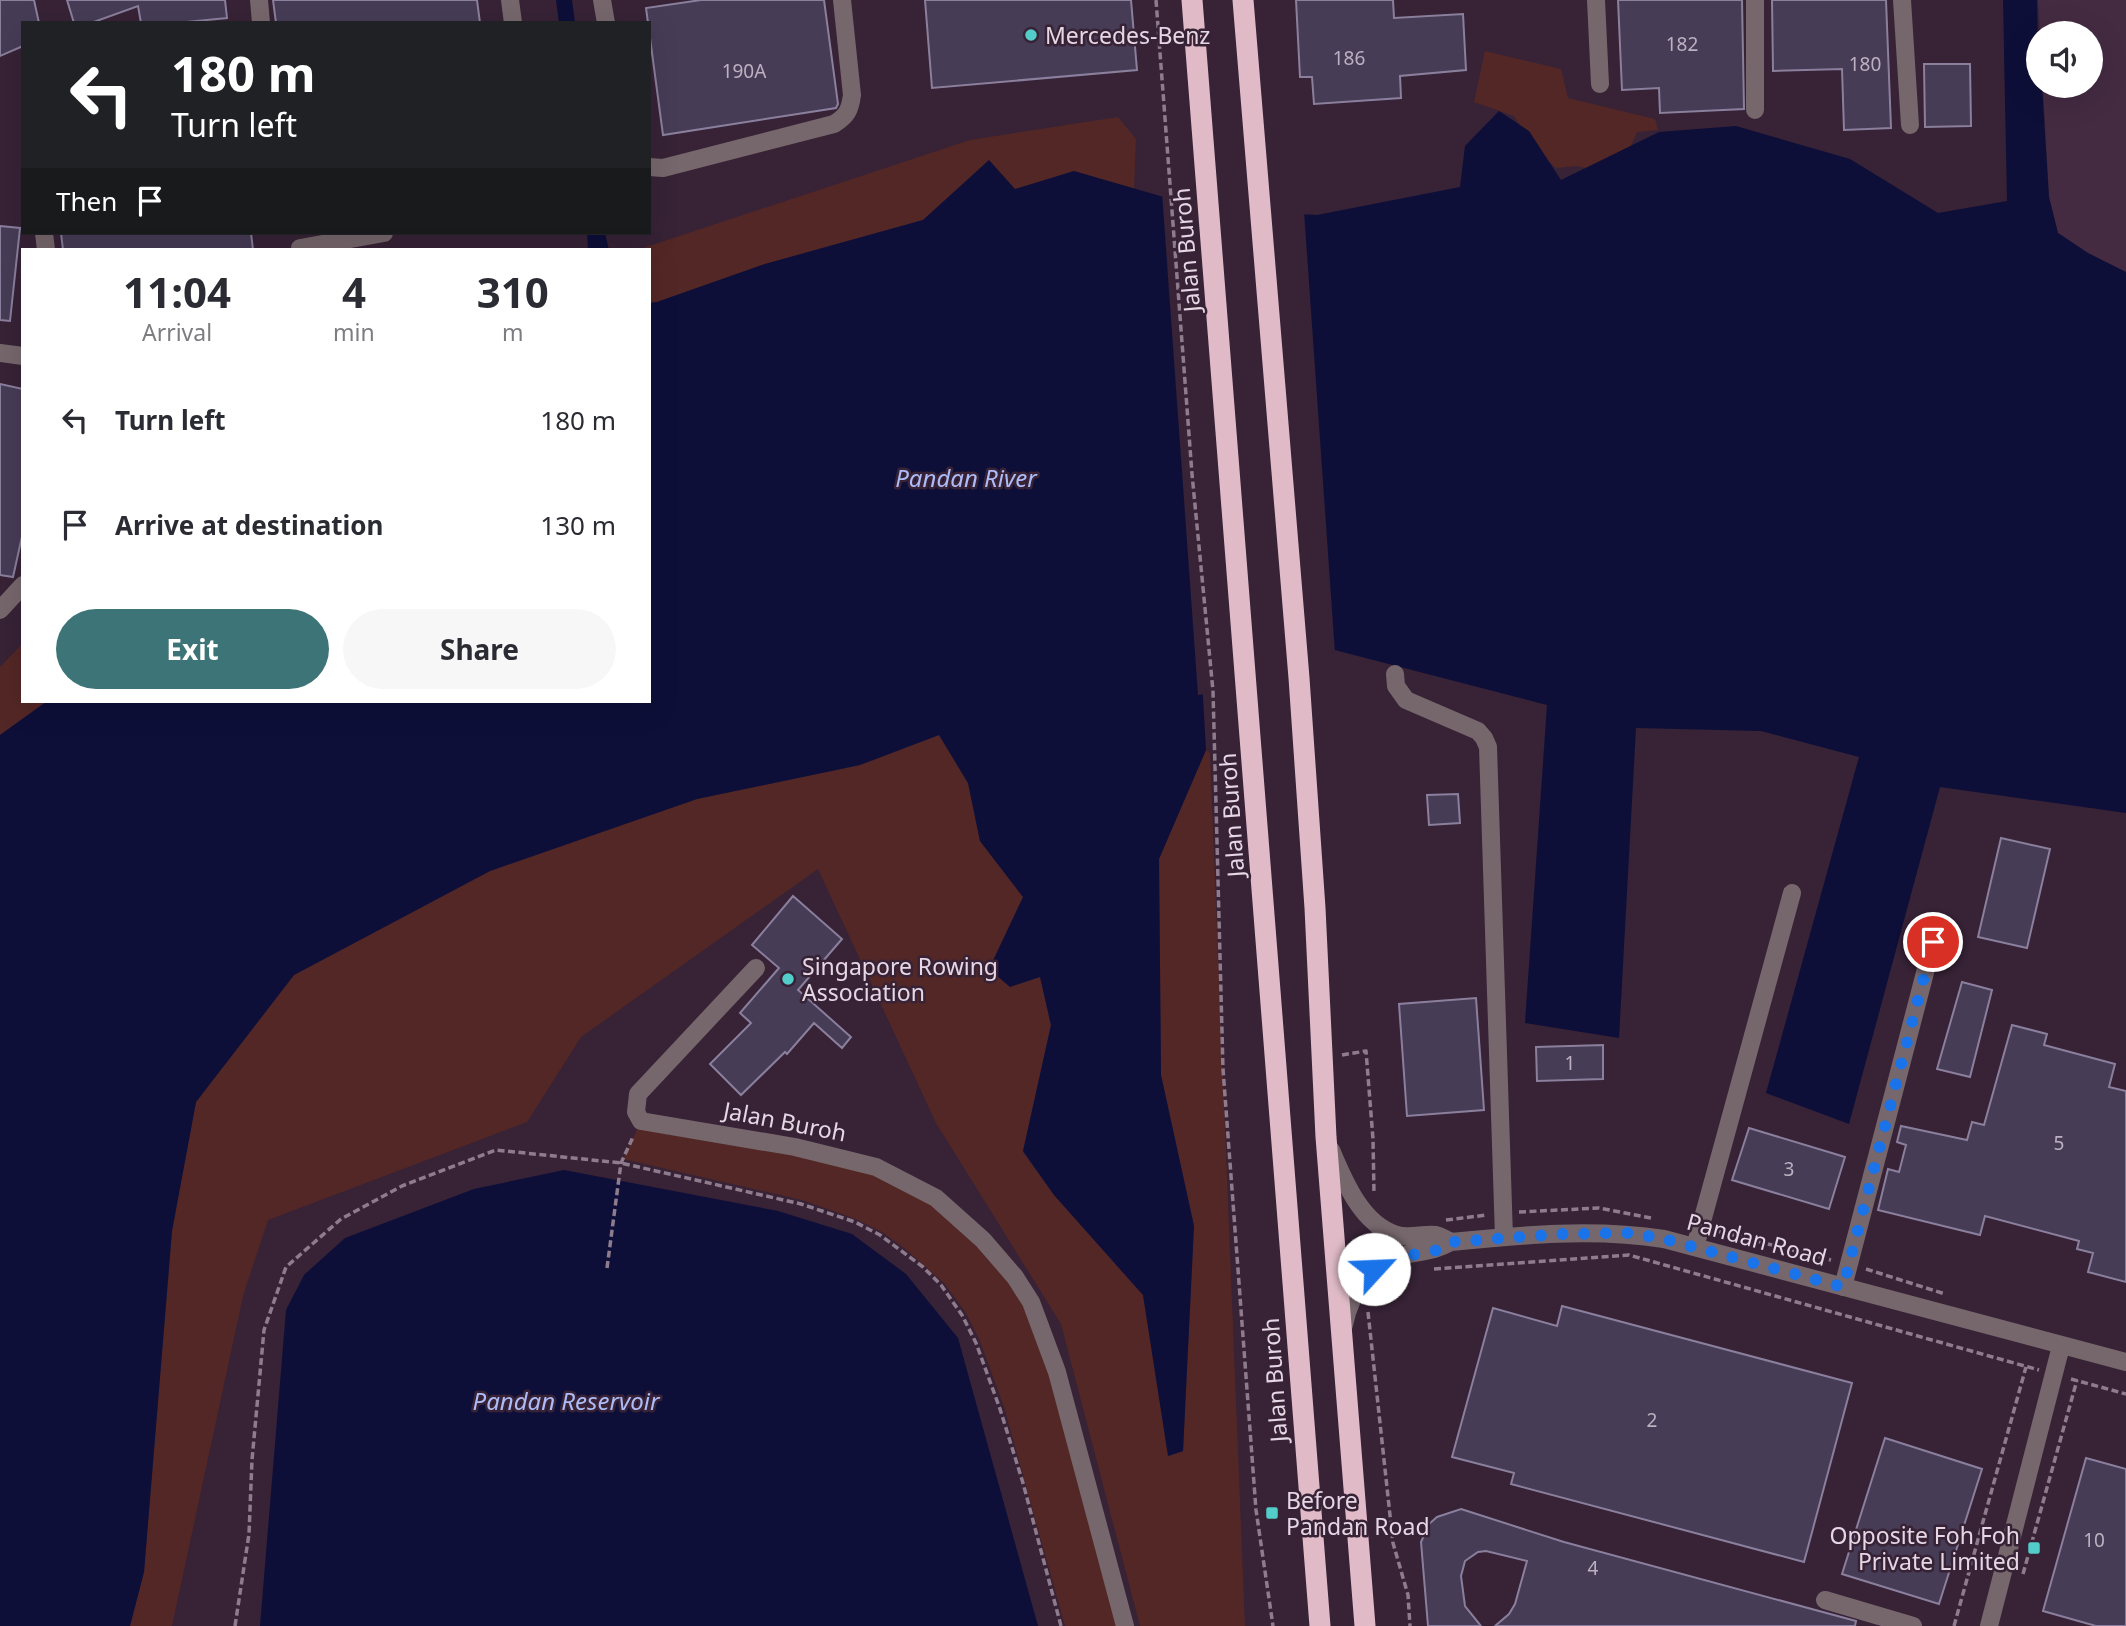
<!DOCTYPE html>
<html lang="en">
<head>
<meta charset="utf-8">
<style>
  body { margin:0; font-family:"Noto Sans",sans-serif; background:#f7f7f7; color:#2b2b33; height:100vh; display:flex; flex-direction:column; font-size:26px; white-space:nowrap }
  * { box-sizing:border-box; margin:0 }
  p { font-size:23px; color:#7c7c81 }
  .icon { flex:none; width:38px; height:38px; fill:none; stroke:currentColor; stroke-width:2; stroke-linecap:round; stroke-linejoin:round }
  .map { position:relative; flex:1; overflow:hidden }
  .panel { position:absolute; left:21px; top:248px; width:630px; height:455px; display:flex; flex-direction:column; background:#fff; border-radius:0px; box-shadow:0 7px 28px #0002 }
  .panel>* { flex:none }
  .guide { position:absolute; left:21px; top:21px; width:630px; height:214px; border-radius:0px; box-shadow:0 7px 28px #0002; background:#202124; color:#fff; overflow:hidden }
  .buttons { position:absolute; left:2026px; top:21px; display:grid; gap:14px }
  .buttons a { display:grid; place-items:center; width:77px; height:77px; border-radius:50%; background:#fff; box-shadow:0 7px 28px #0002; font-size:35px }
  .pin { position:absolute; display:grid; place-items:center; width:60px; height:60px; color:#fff; margin:-30px; border:4px solid #fff; border-radius:50%; box-shadow:0 2px 7px #0007 }
  .me { position:absolute; width:77px; margin:-38px; rotate:65deg; stroke-linejoin:round; filter:drop-shadow(0 0 5px #0008) }
  .turn { display:flex; align-items:center; gap:24px; height:147px; padding:0 35px; font-size:32px }
  .turn .icon { width:91px; height:91px; stroke-width:2.5 }
  .turn b { display:block; font-size:49px; line-height:60px }
  .then { display:flex; align-items:center; height:66px; padding:0 35px; background:#0003; gap:14px; font-size:26px }
  .eta { display:flex; justify-content:space-evenly; align-items:center; height:119px; text-align:center }
  .eta b { font-size:42px; font-weight:700; line-height:49px }
  .button { display:flex; gap:14px; margin-top:auto; padding:14px 35px }
  .button a { flex:1; height:80px; border-radius:42px; background:#3d7477; color:#fff; font-size:28px; font-weight:700; line-height:80px; text-align:center }
  .button a+a { background:#f7f7f7; color:#2b2b33 }
  ul { padding:0; list-style:none }
  li { display:flex; align-items:center; gap:21px; height:105px; padding:0 35px }
  li div { flex:1 }
  li b { display:block; font-size:26px }
  li em { font-style:normal }
  .map>svg:first-child { display:block }
</style>
</head>
<body>
<div class="map">
<svg width="2126" height="1626" viewBox="0 0 2126 1626">
  <rect width="100%" height="100%" fill="#372236"/>
  <!-- built -->
  <path fill="#442b42" d="M2038 0H2126V272L2088 253 2058 233 2049 197 2043 86H2091V33H2040Z"/>
  <!-- green -->
  <path fill="#532726" d="M1485 51 1561 69 1568 98 1655 119 1658 130 1637 132 1624 162 1606 174 1578 166 1556 168 1536 150 1514 116 1474 102Z
    M1118 117 1136 139 1134 189 1074 171 1015 190 989 161 923 220 765 264 657 302 649 303V250H637L970 140Z
    M23 643V702H46L0 735V667Z
    M939 735 968 783 980 841 1023 897 1051 1026 1023 1152 1054 1195 1143 1295 1169 1456 1183 1451 1194 1226 1161 1075 1159 859 1206 750 1210 753 1245 1626H1140L1061 1324 936 1123 818 869 581 1037 527 1122 268 1220 243 1296 172 1626H130L144 1572 172 1231 196 1102 294 975 490 871 697 799 860 765Z
    M641 1121 876 1167 936 1198 1031 1302 1125 1626H1065L1004 1407 980 1341 966 1313 944 1283 904 1248 882 1232 856 1219 802 1200 623 1159Z"/>
  <!-- water -->
  <path fill="#0d0f39" d="M556 0H572L575 23H559Z
    M2003 0H2037L2039 86H2042L2049 197 2058 233 2088 253 2126 272V813L1940 787 1849 1124 1766 1093 1859 757 1761 731 1636 728 1619 1038 1525 1023 1547 705 1238 625 1201 664 1206 750 1159 859 1161 1075 1194 1226 1183 1451 1168 1456 1143 1295 1054 1195 1023 1151 1051 1025 1040 977 1010 987 989 969 1023 897 980 841 968 783 939 735 860 765 697 799 490 871 294 975 196 1102 172 1231 144 1572 130 1626H0V735L46 702H649V303L657 302 765 264 923 220 989 160 1015 189 1074 171 1205 209 1317 215 1460 187 1465 146 1499 111 1529 131 1561 180 1659 132 1736 126 1850 159 1938 213 2007 201Z
    M587 233H605L609 250H588Z
    M564 1170 778 1211 852 1234 906 1274 958 1338 1038 1626H260L286 1310 304 1275 345 1238 474 1189Z"/>
  <!-- pier -->
  <path fill="#372236" d="M1162 193 1205 206 1304 211 1335 653 1239 628 1204 666 1206 694 1198 695Z"/>
  <!-- building -->
  <path fill="#463c56" stroke="#8a7f9d" stroke-width="2" d="M0 0H34L39 23H23V46L0 56Z
    M67 0H225L227 18 176 23H141L138 6 91 23H74Z
    M273 0H477L480 23H276Z
    M701 0H824L838 104 836 108 663 135 646 8Z
    M925 0H1131L1137 70 932 88Z
    M1296 0H1393L1394 18 1463 14 1466 70 1400 76 1401 98 1314 104 1312 77H1300Z
    M1618 0H1742L1744 109 1660 113 1659 88 1622 90Z
    M1772 0H1886L1891 128 1844 130 1842 69 1773 71Z
    M1924 64H1970L1971 126 1925 127Z
    M0 226 20 228 10 321 0 320Z
    M61 233H251L253 250H63Z
    M0 384 23 389V532L13 577 0 575Z
    M1458 794 1460 823 1429 825 1427 795Z
    M2001 838 2050 849 2027 948 1978 937Z
    M793 896 842 939 798 990 851 1037 842 1048 814 1023 787 1054 785 1052 741 1095 710 1064 751 1023 740 1013 779 968 752 945Z
    M1962 982 1992 990 1970 1077 1937 1069Z
    M1476 998 1484 1110 1407 1116 1399 1004Z
    M2012 1025 2047 1034 2044 1045 2115 1064 2109 1087 2126 1091V1282L2088 1272 2093 1253 2077 1249 2079 1241 1985 1216 1980 1235 1878 1210 1888 1169 1899 1172 1906 1145 1897 1142 1901 1126 1967 1140 1972 1122 1984 1125Z
    M1603 1045V1079L1537 1081 1536 1047Z
    M1749 1128 1845 1157 1829 1209 1732 1180Z
    M1562 1306 1852 1383 1804 1562 1511 1484 1514 1473 1452 1457 1493 1308 1557 1326Z
    M1885 1438 1982 1469 1939 1604 1842 1574Z
    M2086 1458 2126 1469V1626H2096L2043 1611Z
    M1461 1509 1564 1542 1856 1621 1855 1626H1495L1509 1614 1515 1604 1527 1561 1486 1551 1478 1552 1465 1561 1461 1576 1465 1606 1481 1626H1428L1421 1542 1429 1524 1437 1517Z"/>
  <g fill="none" stroke-linecap="round" stroke-linejoin="round">
    <!-- path -->
    <path stroke="#8e7c8d" stroke-width="3.5" stroke-dasharray="7 3.5" stroke-linecap="butt" d="M1156 0 1192 474 1213 691 1223 1069 1256 1510 1273 1626
      M1342 1055 1366 1051 1373 1139 1374 1194
      M1519 1212 1599 1208 1651 1218
      M1446 1220 1487 1215
      M1717 1231 1831 1260
      M607 1268 621 1163 633 1137
      M1434 1269 1629 1255 2039 1370
      M1866 1269 1945 1294
      M1368 1312 1393 1543 1408 1595 1410 1626
      M2071 1379 2126 1394
      M2023 1574 2077 1380
      M235 1626 249 1534 252 1460 264 1330 286 1267 341 1219 402 1186 496 1150 621 1163 801 1204 855 1222 880 1235 923 1267 941 1285 962 1315 976 1343 1000 1409 1023 1483 1061 1626
      M1954 1626 2026 1367"/>
    <!-- minor -->
    <path stroke="#76676c" stroke-width="18" d="M259 0 261 23
      M510 0 513 23
      M602 0 606 23
      M1596 0 1600 84
      M1902 0 1910 125
      M1755 110V0
      M649 167 663 168 834 124C847 116 850 110 852 95L842 0
      M44 233 46 250
      M300 248 384 233
      M0 353 23 356
      M0 610 23 585
      M1395 674 1396 686 1406 700 1478 731 1484 738 1488 747 1504 1237
      M756 968 638 1094 636 1112 641 1121 795 1147 876 1167 936 1198 983 1240 1015 1277 1031 1302 1057 1372 1125 1626
      M1331 1150C1344 1181 1362 1225 1397 1235 1410 1239 1424 1233 1436 1235 1441 1236 1447 1240 1451 1242
      M1695 1247 1792 893
      M1843 1287 1933 942
      M1344 1325C1351 1290 1372 1260 1409 1254 1425 1251 1437 1250 1451 1242 1522 1235 1593 1228 1664 1239L2126 1362
      M1825 1600 1913 1626
      M1989 1626 2061 1346"/>
    <!-- highway -->
    <path stroke="#e0bbc7" stroke-width="21" d="M1192 0 1320 1626
      M1243 0 1299 678 1315 908 1326 1137 1365 1626"/>
  </g>
  <g fill="none" stroke-linecap="round" stroke-linejoin="round">
    <!-- route -->
    <path stroke="#1a73e8" stroke-width="12" stroke-dasharray="0 21.6" d="M1374 1269 1396 1258 1438 1250 1451 1242 1562 1234 1629 1233 1664 1239 1843 1287 1933 942"/>
  </g>
  <!-- markers -->
  <g fill="#53cdca" stroke="#372236" stroke-width="2.5">
    <circle cx="1031" cy="35" r="7"/>
    <circle cx="788" cy="979" r="7"/>
    <rect x="1265" y="1506" width="14" height="14" rx="3.5"/>
    <rect x="2027" y="1541" width="14" height="14" rx="3.5"/>
  </g>
  <g text-anchor="middle" dominant-baseline="central" stroke-width="5" stroke-linejoin="round" paint-order="stroke">
    <!-- number labels -->
    <g font-size="19" fill="#bdb0c0">
      <text x="1682" y="44">182</text>
      <text x="1349" y="58">186</text>
      <text x="1865" y="64">180</text>
      <text x="744" y="71">190A</text>
      <text x="1570" y="1063">1</text>
      <text x="2059" y="1143">5</text>
      <text x="1789" y="1169">3</text>
      <text x="1652" y="1420">2</text>
      <text x="2094" y="1540">10</text>
      <text x="1593" y="1568">4</text>
    </g>
    <!-- poi labels -->
    <g font-size="23" fill="#e5d7e4" stroke="#372236" text-anchor="start">
      <text x="1045" y="35">Mercedes-Benz</text>
      <text x="802" y="966">Singapore Rowing<tspan x="802" dy="26">Association</tspan></text>
      <text x="1286" y="1500">Before<tspan x="1286" dy="26">Pandan Road</tspan></text>
      <text x="2020" y="1535" text-anchor="end">Opposite Foh Foh<tspan x="2020" dy="26">Private Limited</tspan></text>
    </g>
    <!-- street labels -->
    <g font-size="23" fill="#e5d7e4" stroke="#372236">
      <text transform="translate(1186 250) rotate(-95)">Jalan Buroh</text>
      <text transform="translate(1231 815) rotate(-94)">Jalan Buroh</text>
      <text transform="translate(785 1121) rotate(11)">Jalan Buroh</text>
      <text transform="translate(1757 1239) rotate(15)">Pandan Road</text>
      <text transform="translate(1274 1380) rotate(-94)">Jalan Buroh</text>
    </g>
    <!-- water labels -->
    <g font-size="24" font-style="italic" fill="#adbbf7" stroke="#372236">
      <text x="966" y="477">Pandan River</text>
      <text x="566" y="1400">Pandan Reservoir</text>
    </g>
  </g>
</svg>
<div class="buttons">
<a><svg class="icon" aria-label="sound" viewBox="0 0 24 24"><path d="M4 9h4l5-4v14l-5-4H4zM17 9q2 3 0 6"/></svg></a>
</div>
<div class="pin" style="left:1933px;top:942px;background:#d93025"><svg class="icon" aria-label="arrive" viewBox="0 0 24 24"><path d="M6 21V4h12l-3 4 3 4H6"/></svg></div>
<svg class="me" style="left:1374px;top:1269px" viewBox="-20 -20 40 40"><circle r="19" fill="#fff"/><path d="M0-13L10 11 0 6-10 11z" fill="#1a73e8"/></svg>
<div class="guide">
<div class="turn"><svg class="icon" aria-label="left" viewBox="0 0 24 24"><path d="M17 20v-9H6M10 6l-5 5 5 5"/></svg><div><b>180 m</b>Turn left</div></div>
<div class="then">Then<svg class="icon" aria-label="arrive" viewBox="0 0 24 24"><path d="M6 21V4h12l-3 4 3 4H6"/></svg></div>
</div>
<section class="panel">
<div class="eta">
<div><b>11:04</b><p>Arrival</p></div>
<div><b>4</b><p>min</p></div>
<div><b>310</b><p>m</p></div>
</div>
<ul>
<li><svg class="icon" aria-label="left" viewBox="0 0 24 24"><path d="M17 20v-9H6M10 6l-5 5 5 5"/></svg><div><b>Turn left</b></div><em>180 m</em></li>
<li><svg class="icon" aria-label="arrive" viewBox="0 0 24 24"><path d="M6 21V4h12l-3 4 3 4H6"/></svg><div><b>Arrive at destination</b></div><em>130 m</em></li>
</ul>
<div class="button"><a>Exit</a><a>Share</a></div>
</section>
</div>
</body>
</html>
